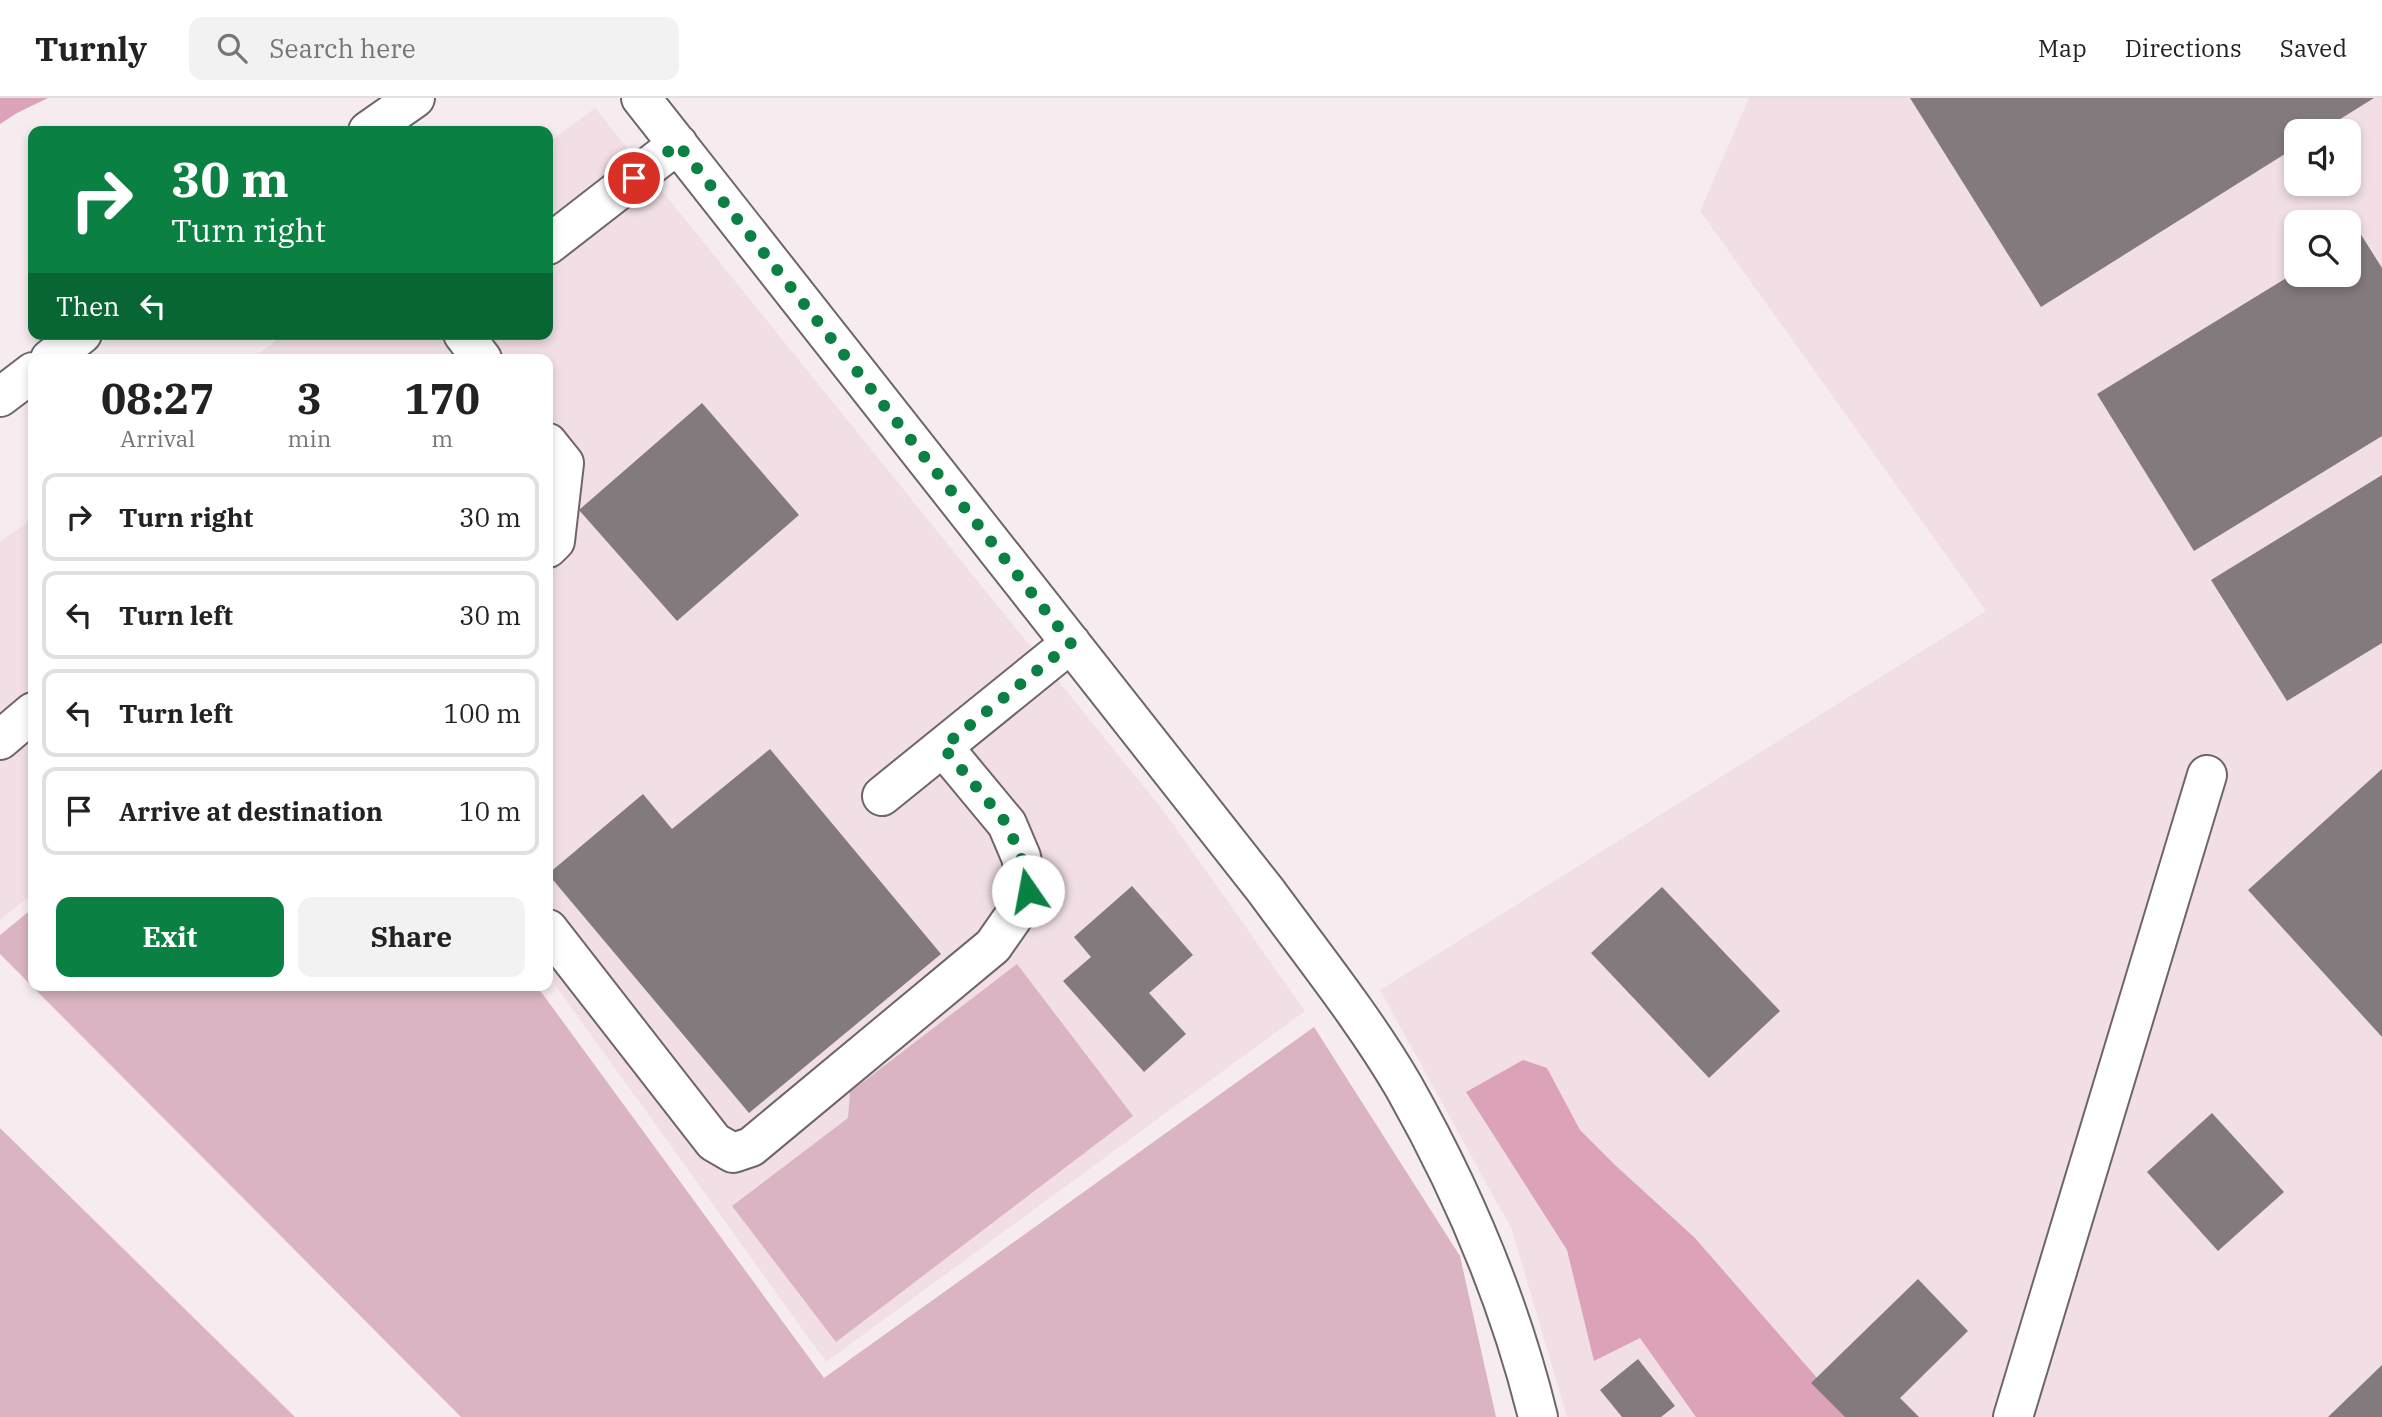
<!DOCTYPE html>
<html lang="en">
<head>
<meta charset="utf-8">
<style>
  body { margin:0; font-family:"IBM Plex Serif",serif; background:#f2f2f2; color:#222; height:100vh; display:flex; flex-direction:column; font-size:26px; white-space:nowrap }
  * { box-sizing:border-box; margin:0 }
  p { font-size:23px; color:#767676 }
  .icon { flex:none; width:38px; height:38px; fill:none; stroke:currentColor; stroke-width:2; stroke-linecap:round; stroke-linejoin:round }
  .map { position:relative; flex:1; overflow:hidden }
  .drawer { position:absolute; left:28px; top:256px; width:525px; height:637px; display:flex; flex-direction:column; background:#fff; border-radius:14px; box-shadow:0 4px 10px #0003 }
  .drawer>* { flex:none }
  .guide { position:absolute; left:28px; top:28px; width:525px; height:214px; border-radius:14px; box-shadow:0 4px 10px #0003; background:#0b8043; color:#fff; overflow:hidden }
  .controls { position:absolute; left:2284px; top:21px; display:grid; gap:14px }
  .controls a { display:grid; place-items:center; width:77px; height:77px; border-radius:14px; background:#fff; box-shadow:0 4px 10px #0003; font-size:35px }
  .pin { position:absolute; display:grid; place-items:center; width:60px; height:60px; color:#fff; margin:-30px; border:4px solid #fff; border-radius:50%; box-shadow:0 2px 7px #0007 }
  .me { position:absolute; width:77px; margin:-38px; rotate:348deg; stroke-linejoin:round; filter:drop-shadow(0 0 5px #0008) }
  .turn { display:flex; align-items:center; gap:24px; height:147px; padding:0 28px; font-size:32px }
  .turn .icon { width:91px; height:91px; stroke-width:2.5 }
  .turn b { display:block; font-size:49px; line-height:60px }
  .then { display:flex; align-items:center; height:66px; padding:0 28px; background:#0003; gap:14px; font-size:26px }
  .eta { display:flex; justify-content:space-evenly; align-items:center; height:119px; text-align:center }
  .eta b { font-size:42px; font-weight:700; line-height:49px }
  .primary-button { display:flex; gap:14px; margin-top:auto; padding:14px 28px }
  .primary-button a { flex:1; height:80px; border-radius:14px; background:#0b8043; color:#fff; font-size:28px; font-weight:700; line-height:80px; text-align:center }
  .primary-button a+a { background:#f2f2f2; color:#222 }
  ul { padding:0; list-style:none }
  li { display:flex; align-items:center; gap:21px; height:88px; margin:0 14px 10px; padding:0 14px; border:4px solid #e0e0e0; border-radius:14px }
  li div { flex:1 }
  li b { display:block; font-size:26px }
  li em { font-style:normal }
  header { display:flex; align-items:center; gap:42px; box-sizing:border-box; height:98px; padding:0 35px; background:#fff; border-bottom:2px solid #e0e0e0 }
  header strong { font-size:33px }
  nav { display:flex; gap:38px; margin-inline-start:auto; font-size:24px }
  .search { width:490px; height:63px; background:#f2f2f2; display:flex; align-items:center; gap:18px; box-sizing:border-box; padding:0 24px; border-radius:14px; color:#767676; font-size:26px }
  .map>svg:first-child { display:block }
</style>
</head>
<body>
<header>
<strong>Turnly</strong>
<div class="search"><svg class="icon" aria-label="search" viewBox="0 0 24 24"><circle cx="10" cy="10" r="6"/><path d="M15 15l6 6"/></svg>Search here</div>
<nav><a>Map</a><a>Directions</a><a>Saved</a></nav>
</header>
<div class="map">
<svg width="2382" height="1319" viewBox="0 0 2382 1319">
  <rect width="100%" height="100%" fill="#f6ecef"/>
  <!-- built -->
  <path fill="#f1dfe5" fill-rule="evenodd" d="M1749 0H2382V1319H1567L1512 1132 1380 892 1986 513 1700 113ZM2296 33H2348V86H2296ZM2296 124H2348V177H2296Z
    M595 10 1166 716 1305 913 826 1264 548 877V261H251L285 236H548V45Z
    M33 420V795L0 822V444Z"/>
  <!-- green -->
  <path fill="#dab4c2" d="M33 810V887H536L824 1280 1314 929 1460 1158 1496 1319H461L0 856V837Z
    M1017 866 1133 1018 836 1244 732 1108 848 1020 850 994Z
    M0 1030 295 1319H0Z"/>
  <!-- forest -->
  <path fill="#dca2b9" d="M0 0H48L17 15 0 26Z
    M1523 962 1547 970 1580 1032 1615 1067 1695 1140 1851 1319H1696L1640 1240 1594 1263 1567 1152 1466 994Z"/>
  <!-- building -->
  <path fill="#837a7e" d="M1910 0H2374L2321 33H2296V49L2041 209Z
    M2360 135 2382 170V338L2194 453 2097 296 2296 174V177H2348V142Z
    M702 305 799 417 677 523 579 412Z
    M2382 377V545L2287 603 2211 482Z
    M770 651 941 856 749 1015 548 776 643 696 672 731Z
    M2382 671V939L2248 792Z
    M1132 788 1193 857 1149 895 1186 936 1144 974 1063 883 1091 859 1074 839Z
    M1662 789 1780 913 1709 980 1591 855Z
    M2212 1015 2284 1094 2218 1153 2147 1074Z
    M1918 1181 1968 1233 1900 1300 1919 1319H1845L1811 1285Z
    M1638 1261 1675 1308 1661 1319H1622L1600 1292Z
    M2382 1267V1319H2328Z"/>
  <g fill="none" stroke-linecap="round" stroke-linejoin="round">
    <!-- minor casing -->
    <g stroke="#6e6568" stroke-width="42">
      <path id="minor" d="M641 0 1266 793C1312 856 1365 922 1404 989 1464 1095 1509 1201 1538 1319
        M368 33 415 0
        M548 147 678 46
        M463 236 482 261
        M50 261 82 236
        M0 299 33 274
        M548 345 564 365 555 443 548 450
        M0 642 33 614
        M882 698 1071 545
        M548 831 714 1044 733 1055 751 1049 993 848 1016 815 1028 793 1021 759 1007 726 943 649
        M2013 1319 2207 677"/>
    </g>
    <!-- minor -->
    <use href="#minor" stroke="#fff" stroke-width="38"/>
  </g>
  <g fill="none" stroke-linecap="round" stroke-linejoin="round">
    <!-- route -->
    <path stroke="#0b8043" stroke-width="12" stroke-dasharray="0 21.6" d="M634 80 678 46 1071 545 943 649 1007 726 1021 759 1028 793"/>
  </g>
</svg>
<div class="controls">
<a><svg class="icon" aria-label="sound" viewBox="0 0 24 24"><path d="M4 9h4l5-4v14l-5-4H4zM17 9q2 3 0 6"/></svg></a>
<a><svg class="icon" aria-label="search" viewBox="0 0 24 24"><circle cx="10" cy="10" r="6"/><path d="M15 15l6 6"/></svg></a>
</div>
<div class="pin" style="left:634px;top:80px;background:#d93025"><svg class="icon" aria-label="arrive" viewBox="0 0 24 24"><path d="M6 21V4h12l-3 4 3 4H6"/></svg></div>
<svg class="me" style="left:1028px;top:793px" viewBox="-20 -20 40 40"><circle r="19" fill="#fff"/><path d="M0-13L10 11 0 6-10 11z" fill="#0b8043"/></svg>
<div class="guide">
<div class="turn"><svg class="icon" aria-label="right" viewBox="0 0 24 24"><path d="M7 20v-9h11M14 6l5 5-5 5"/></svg><div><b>30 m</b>Turn right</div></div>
<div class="then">Then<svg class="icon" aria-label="left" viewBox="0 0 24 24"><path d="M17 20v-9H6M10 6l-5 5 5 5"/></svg></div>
</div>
<section class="drawer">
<div class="eta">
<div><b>08:27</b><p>Arrival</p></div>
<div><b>3</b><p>min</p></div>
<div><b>170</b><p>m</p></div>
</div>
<ul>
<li><svg class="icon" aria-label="right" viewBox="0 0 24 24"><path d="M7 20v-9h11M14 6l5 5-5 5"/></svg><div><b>Turn right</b></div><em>30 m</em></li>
<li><svg class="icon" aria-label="left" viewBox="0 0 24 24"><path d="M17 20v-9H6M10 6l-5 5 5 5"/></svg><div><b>Turn left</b></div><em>30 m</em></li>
<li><svg class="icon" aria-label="left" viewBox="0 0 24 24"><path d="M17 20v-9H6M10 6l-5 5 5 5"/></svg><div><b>Turn left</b></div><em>100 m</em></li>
<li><svg class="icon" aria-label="arrive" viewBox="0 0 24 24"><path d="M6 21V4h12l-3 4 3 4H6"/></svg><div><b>Arrive at destination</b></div><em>10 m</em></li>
</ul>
<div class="primary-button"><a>Exit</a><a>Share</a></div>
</section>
</div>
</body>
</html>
